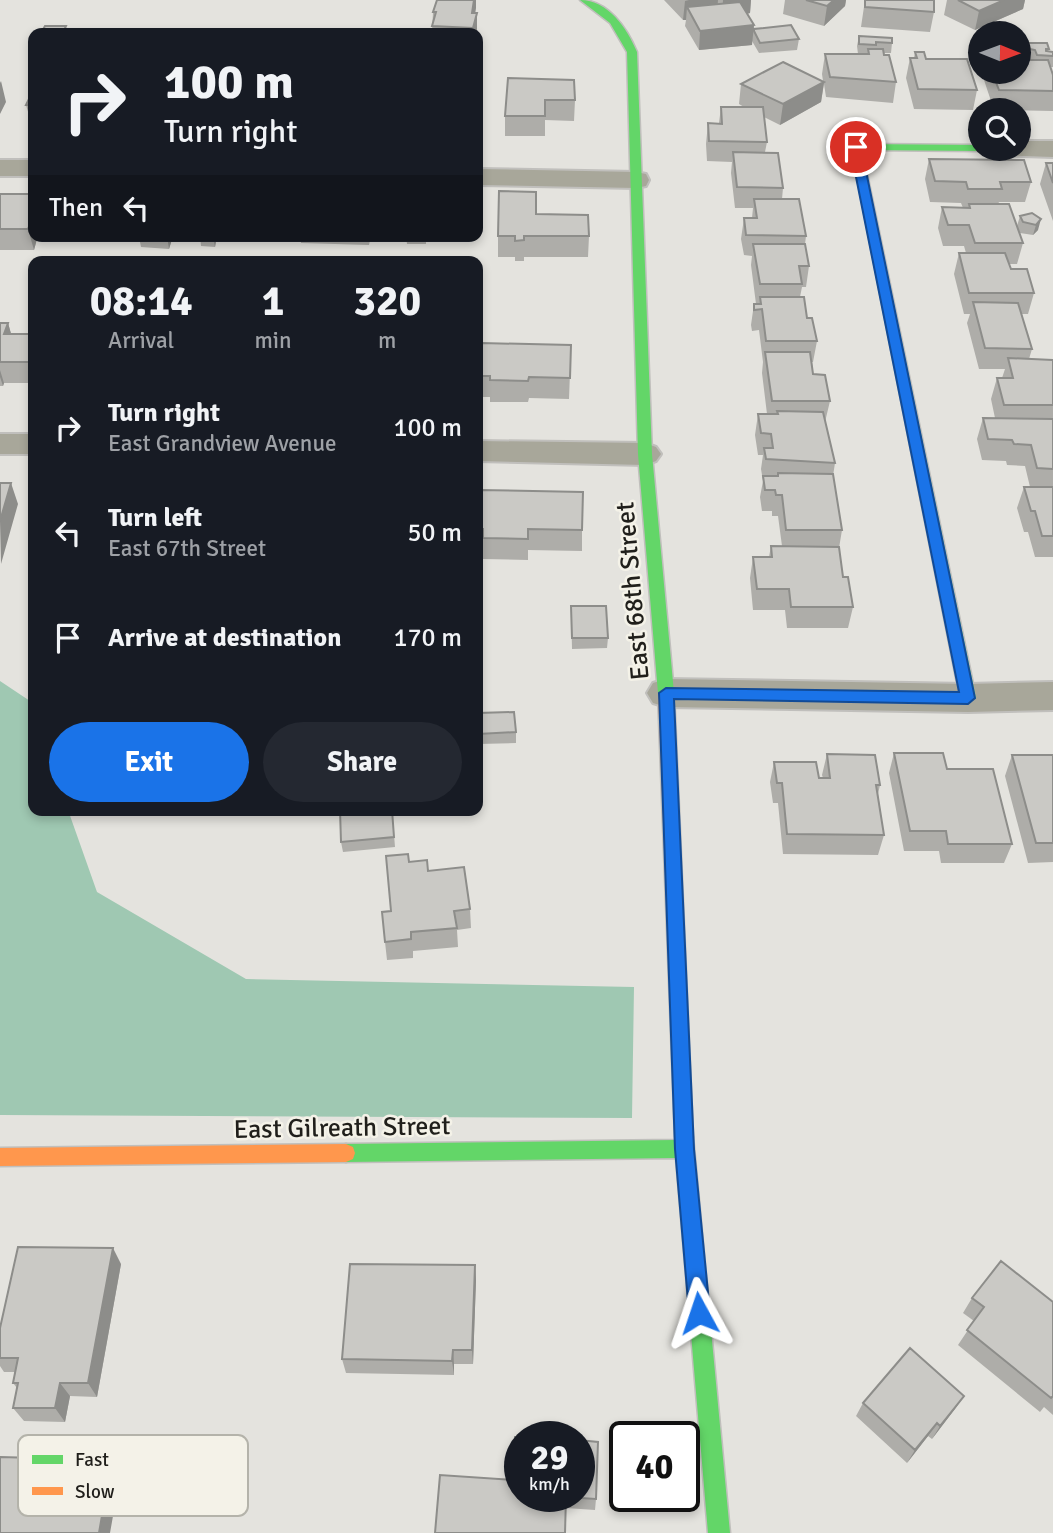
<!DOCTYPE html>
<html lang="en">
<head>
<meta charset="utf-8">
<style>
  body { margin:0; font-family:Signika,sans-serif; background:#242831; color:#f1f3f6; height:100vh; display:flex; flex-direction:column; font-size:26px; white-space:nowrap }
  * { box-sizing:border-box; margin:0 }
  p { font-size:23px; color:#9ea1a6 }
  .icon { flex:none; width:38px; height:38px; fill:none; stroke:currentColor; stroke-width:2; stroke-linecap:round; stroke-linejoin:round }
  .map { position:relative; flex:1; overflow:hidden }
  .sheet { position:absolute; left:28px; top:256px; width:455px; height:560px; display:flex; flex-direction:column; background:#171b24; border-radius:14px; box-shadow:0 4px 10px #0003 }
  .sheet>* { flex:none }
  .guide { position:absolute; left:28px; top:28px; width:455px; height:214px; border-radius:14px; box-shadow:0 4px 10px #0003; background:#171b24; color:#f1f3f6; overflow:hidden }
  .needle { width:46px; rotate:91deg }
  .buttons { position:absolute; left:968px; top:21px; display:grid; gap:14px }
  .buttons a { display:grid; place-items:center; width:63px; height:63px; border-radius:50%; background:#171b24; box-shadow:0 4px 10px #0003; font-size:35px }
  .speed { position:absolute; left:504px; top:1421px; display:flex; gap:14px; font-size:35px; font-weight:700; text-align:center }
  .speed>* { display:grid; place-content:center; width:91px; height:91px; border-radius:50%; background:#171b24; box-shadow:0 4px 10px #0003; line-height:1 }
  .speed small { font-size:18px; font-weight:400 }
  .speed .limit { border:4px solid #111; border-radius:10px; background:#fff; color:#111 }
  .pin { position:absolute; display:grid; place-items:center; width:60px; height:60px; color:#fff; margin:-30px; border:4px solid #fff; border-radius:50%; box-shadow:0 2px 7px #0007 }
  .me { position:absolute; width:77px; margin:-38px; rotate:355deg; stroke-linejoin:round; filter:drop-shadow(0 0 5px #0008) }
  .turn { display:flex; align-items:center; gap:24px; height:147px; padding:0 21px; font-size:32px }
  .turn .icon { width:91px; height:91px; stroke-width:2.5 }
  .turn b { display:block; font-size:49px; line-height:60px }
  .then { display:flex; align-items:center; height:66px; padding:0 21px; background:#0003; gap:14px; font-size:26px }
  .eta { display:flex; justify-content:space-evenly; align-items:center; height:119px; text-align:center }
  .eta b { font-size:42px; font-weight:700; line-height:49px }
  .cta { display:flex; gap:14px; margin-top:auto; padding:14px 21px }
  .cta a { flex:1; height:80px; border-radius:42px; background:#1a73e8; color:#fff; font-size:28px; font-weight:700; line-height:80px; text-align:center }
  .cta a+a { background:#242831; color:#f1f3f6 }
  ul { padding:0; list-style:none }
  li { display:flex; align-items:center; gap:21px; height:105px; padding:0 21px }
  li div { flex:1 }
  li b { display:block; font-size:26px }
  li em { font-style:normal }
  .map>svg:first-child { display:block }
</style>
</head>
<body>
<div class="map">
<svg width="1053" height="1533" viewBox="0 0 1053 1533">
  <rect width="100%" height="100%" fill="#e4e3de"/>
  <!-- forest -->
  <path fill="#9fc8b2" d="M0 681 30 701 33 711V810H68L97 892 246 979 634 987 632 1118 0 1115Z"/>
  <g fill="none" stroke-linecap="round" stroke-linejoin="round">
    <!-- street casing -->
    <g stroke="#c0bfbc" stroke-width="4">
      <path id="street" d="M1018 141H1053V157L995 155 991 149H1018Z
        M0 160H33V176H0Z
        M478 169 636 172 646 174 649 180 646 186 636 188 478 185Z
        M0 434H33V454H0Z
        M478 441 645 443 656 447 661 454 656 461 645 465 478 461Z
        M666 679 968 684 1053 682V710L968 712 666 707 653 703 647 693 653 683Z"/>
    </g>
    <!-- fast casing -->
    <g stroke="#c0bfbc" stroke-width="3">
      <path id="fast" d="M580 0C608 0 627 28 637 52L652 454 674 693 666 699 658 693 638 454 627 52 610 23Z
        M856 144 980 145V149H985L980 151 862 150 976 698 968 704 960 698 851 147Z
        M684 1128 691 1131 693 1137 730 1533H708L676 1158 346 1162 339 1159 337 1153 339 1147 346 1144 675 1140 677 1131Z"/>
    </g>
    <!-- slow casing -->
    <g stroke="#c0bfbc" stroke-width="3">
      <path id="slow" d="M666 687 674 693 693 1137 691 1143 684 1146 677 1143 675 1137 658 693Z
        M346 1144 353 1147 355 1153 353 1159 346 1162 0 1166V1148Z"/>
    </g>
    <!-- street -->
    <use href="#street" fill="#a8a79a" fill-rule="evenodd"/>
    <!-- fast -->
    <use href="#fast" fill="#63d668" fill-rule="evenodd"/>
    <!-- slow -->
    <use href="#slow" fill="#ff974d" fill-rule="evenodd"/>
  </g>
  <!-- wall -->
  <path fill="#aeada9" d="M437 0H476L475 13H477V33H432L433 12Z
    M664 0H751L750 13 747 14 754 25V29L799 39 797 50 759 53 752 41V45L699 50 685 26 686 20H683Z
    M785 0H846L845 6 824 26 783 14Z
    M865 0 934 12 930 32 861 27Z
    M947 0H1025L1023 9 975 30 944 15Z
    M859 36 892 43 891 53H884L896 82 893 103 826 97 824 84 821 102 780 125 764 117 767 142 765 152 783 188 782 199 806 236 805 244 809 266 806 287H802L800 297 807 318 817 341 813 362H812L813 374 830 401 825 422 835 463 833 476 842 530 839 548 843 577 853 607 848 628H787L785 610H753L750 578 753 557H769L771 546H782L778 516H772V511H762L760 497 763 481 761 469 763 455H758L755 435 758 414H767L762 373 763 362 759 330 752 331 751 325 754 304H756L751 265 752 256 744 255 741 239 744 218H752L753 208H735L731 173 732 162 707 161 706 144 708 123H719L721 107H744L739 104 741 84 823 81 822 74 825 54H858L857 46Z
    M1027 43 1049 49 1048 51 1053 52V67H1050L1053 75V111L994 110 984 80 986 72H1018L1027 60 1025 53Z
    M915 52 977 90 973 110 914 109 906 78 910 58H914Z
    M508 78 575 100 574 121 545 120V136H505V116Z
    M33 91V125H32L26 105Z
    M929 159 1031 182 1025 202H999L998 204 1023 243 1017 264H1009L1011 269 1034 293 1028 314H1021L1032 349 1029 359 1053 360V557H1035L1028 532H1024L1017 508 1024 487H1030L1025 466 1007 465 1006 461 982 460 977 439 983 418H995L991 399 997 378H1002L1005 369H979L967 323 970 314H964L954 274 959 253H966L964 246H943L938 228 942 207 963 208 961 203 930 202 925 179Z
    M1046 163H1053V221L1040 184Z
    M0 194H33V236H73L72 239H37L34 250H0Z
    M1032 213 1038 230 1033 235 1020 233 1017 226 1020 216Z
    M536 214 589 236 588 257H524V261H515V257H498V236Z
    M131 236H173L169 249 141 247 139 237Z
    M200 236H267L265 242 216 241 215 247 201 246Z
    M300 236H371L369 245 301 243Z
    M406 236H471V240L426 239V244H407Z
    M0 323H8L11 334H33V383H4L3 386H0Z
    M571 345 569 399 529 398 528 402H490V397H478V369Z
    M478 490 582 530V551L528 550V560L483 559V550H478Z
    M571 606 608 638 607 648 572 649Z
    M478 713 516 732V743L478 744Z
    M894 753 947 769 1012 844 1004 863H941L939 851H904L889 773Z
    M827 754 880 785 878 794 884 835 878 855 783 854 778 803H773L770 782 774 762 819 778H823L822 775Z
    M1012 755H1053V862L1028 863 1005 776Z
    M392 810 395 847 343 852 341 842Z
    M409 862 428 871 470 909 471 928 457 930 458 947 413 951V958L387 960 385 942 391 911Z
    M121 1264 97 1397 70 1396 65 1422 24 1421 13 1408 17 1388 13 1383 15 1372H4L0 1366V1328Z
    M475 1265 476 1280 473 1364H454V1375L346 1373 342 1359Z
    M972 1298 1053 1302V1415L1044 1407 1040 1412 958 1345 974 1321 963 1313Z
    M964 1396 932 1439 928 1436 907 1463 856 1416 863 1403Z
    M440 1475 596 1499 595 1510 566 1508Z"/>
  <!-- shaded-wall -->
  <path fill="#8d8d8a" d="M474 0H476V8L473 27 477 13V33H473L472 13Z
    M689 0H718L717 14 687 7 686 20H683L685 1Z
    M723 0H751L750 13 722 19Z
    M834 0H846L845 6 824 26 827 6Z
    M1004 0H1025L1023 9 975 30 979 11Z
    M754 25 752 45 699 50 700 31Z
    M1 81 6 102 0 114V83Z
    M824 82 821 102 780 125 783 104Z
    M32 219 33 224V236H37V239L34 250 28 229Z
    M1041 219 1038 230 1033 235 1036 225Z
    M167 236H173L169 249Z
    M213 236H215L216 241 215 247Z
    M8 323 14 344 4 334Z
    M0 370 4 383 3 386 0 377Z
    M11 483 18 504 1 564 0 521Z
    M113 1248 121 1264 97 1397 88 1383Z
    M475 1265 476 1280 473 1364 472 1350Z
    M453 1350 454 1364V1375L452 1361Z
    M60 1383 70 1396 65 1422 55 1408Z
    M964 1396 955 1409 932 1439 940 1426Z
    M937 1423 928 1436 907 1463 915 1450Z
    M73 1459 82 1471 71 1469Z
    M110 1469 119 1482 110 1533H99Z"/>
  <!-- building -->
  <path fill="#cac9c5" stroke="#8d8d8a" stroke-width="2" d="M437 0H474L472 13H477L473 28 432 26 436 12H433Z
    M806 0H834L827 6Z
    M865 0H934V12L865 7Z
    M958 0H1004L979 11Z
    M740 2 754 25 700 31 687 7Z
    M791 25 799 39 760 43 754 31V29Z
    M45 26H66L63 33H41Z
    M859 36 892 38V43L876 42V45L859 44Z
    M1027 43H1047L1049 49H1046V51L1053 52V56L1037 55 1035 50 1030 49Z
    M868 49H883L884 55H889L896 82 830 77 825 54H869Z
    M915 52H924L926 59H967L977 90 918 89 910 58H917Z
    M1018 60H1048L1053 75V91L999 90 992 72H1018Z
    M783 62 824 82 783 104 741 84Z
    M508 78 574 80 575 100H545V116H505Z
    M33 91V105H26Z
    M721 107H763L767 142 709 141 708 123 722 124Z
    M733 152 778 153 783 188 737 187Z
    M929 159 1024 160 1031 182H1000L1002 189H968L966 182 935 181Z
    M1046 163H1053V183Z
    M499 191 536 192V214L588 215 589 236H524V240L515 241V236H498Z
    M0 194H33V219H32L28 229H0Z
    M754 199H799L806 236 746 235 744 218H757Z
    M969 204H1009L1023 243H975L969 225H948L942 207 970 208Z
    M1032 213 1041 219 1036 225 1023 222 1020 216Z
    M753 244H805L809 266H799L802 284H760Z
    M959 253H1005L1011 269H1027L1034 293H969Z
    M760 297H804L807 318H812L817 341H766L762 309 754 310V304H761Z
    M973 302 1018 303 1032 349 985 348Z
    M0 323H8L4 334H33V362H0Z
    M481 343 571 345 570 378 529 377 528 381 490 380V376H478Z
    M765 352H810L813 374 825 375 830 401H772Z
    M1008 358 1053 360V405H1004L997 378H1013Z
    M777 411 823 412 835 463 766 459 764 448H773L771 434 761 433 758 414H778Z
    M983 418 1053 419V469L1037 468 1031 445 1014 444 1012 440 988 439Z
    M778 473 833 474 842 530H786L782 495H776L775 490H765L763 476H778Z
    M0 483H11L0 521Z
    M1024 487H1053V536H1042L1035 511H1031Z
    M478 490 583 492 582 530 528 529V539L483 538V529H478Z
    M771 546 839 547 843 577H848L853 607H791L789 589H757L753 557H772Z
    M571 606H606L608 638H572Z
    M514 712 516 732 478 734V713Z
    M894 753H943L947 769H993L1012 844H948L946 831H910Z
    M827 754 875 755 880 785H876L884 835 787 834 782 783H777L774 762H816L819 778H830Z
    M1012 755H1053V843H1036Z
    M340 810H392L394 837 341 842Z
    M408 854 409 862 427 860 428 871 464 867 470 909 454 911 457 928 411 932V939L385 942 382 912 391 911 386 856Z
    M18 1247 113 1248 88 1383H60L55 1408H13L18 1383H13L18 1358H0V1328Z
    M1001 1261 1053 1302V1396L1051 1398 967 1330 984 1307 972 1298Z
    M350 1264 475 1265 472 1350H453L452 1361 342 1359Z
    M910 1348 964 1396 940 1426 937 1423 915 1450 863 1403Z
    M515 1437H520V1496H579V1440L598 1442 596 1499 566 1497 565 1533H435L440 1475 512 1480Z
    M0 1457 73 1459 71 1469H110L99 1533H0Z"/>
  <!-- route -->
  <path fill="#1a73e8" stroke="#114b97" stroke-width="2" d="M856 144 861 147 975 698 968 704 674 699 694 1149 710 1313 707 1321 699 1324 692 1321 689 1313 675 1149 659 693 666 688 959 692 850 147Z"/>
  <g text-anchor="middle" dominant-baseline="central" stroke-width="5" stroke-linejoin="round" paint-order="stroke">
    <!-- street labels -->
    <g font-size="26" fill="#201f1b" stroke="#f4f2e8">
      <text transform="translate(633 591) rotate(-95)">East 68th Street</text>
      <text transform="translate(342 1128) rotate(-1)">East Gilreath Street</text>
    </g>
  </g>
  <!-- legend -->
  <rect x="18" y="1435" width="230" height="81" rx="10" fill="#f4f2e8" stroke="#b4b3aa" stroke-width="2"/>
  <rect x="32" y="1455" width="31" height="9" fill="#63d668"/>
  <rect x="32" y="1487" width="31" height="8" fill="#ff974d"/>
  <g font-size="19" fill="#201f1b">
    <text x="75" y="1466">Fast</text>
    <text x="75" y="1498">Slow</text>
  </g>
</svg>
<div class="buttons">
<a><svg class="needle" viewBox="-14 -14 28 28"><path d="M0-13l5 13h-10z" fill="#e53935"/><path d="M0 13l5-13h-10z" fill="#9ea1a6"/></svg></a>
<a><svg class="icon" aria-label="search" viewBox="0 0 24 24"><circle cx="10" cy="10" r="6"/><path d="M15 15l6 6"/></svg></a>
</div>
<div class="speed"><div>29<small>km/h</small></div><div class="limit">40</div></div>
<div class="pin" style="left:856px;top:147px;background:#d93025"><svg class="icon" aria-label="arrive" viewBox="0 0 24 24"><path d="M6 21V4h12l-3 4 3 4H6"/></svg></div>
<svg class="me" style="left:699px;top:1313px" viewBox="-20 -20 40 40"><path d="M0-17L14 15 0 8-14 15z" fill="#1a73e8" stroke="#fff" stroke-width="4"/></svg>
<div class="guide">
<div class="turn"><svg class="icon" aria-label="right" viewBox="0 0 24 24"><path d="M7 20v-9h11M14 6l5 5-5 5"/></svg><div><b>100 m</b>Turn right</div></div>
<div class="then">Then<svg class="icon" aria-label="left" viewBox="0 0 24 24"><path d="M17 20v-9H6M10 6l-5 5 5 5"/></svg></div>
</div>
<section class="sheet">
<div class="eta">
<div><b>08:14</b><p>Arrival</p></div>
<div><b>1</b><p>min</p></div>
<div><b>320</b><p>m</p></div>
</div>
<ul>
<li><svg class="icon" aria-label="right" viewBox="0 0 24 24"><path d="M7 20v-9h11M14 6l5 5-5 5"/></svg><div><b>Turn right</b><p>East Grandview Avenue</p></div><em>100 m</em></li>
<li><svg class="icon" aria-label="left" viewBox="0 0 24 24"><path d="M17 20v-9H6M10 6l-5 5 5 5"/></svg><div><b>Turn left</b><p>East 67th Street</p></div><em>50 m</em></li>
<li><svg class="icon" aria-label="arrive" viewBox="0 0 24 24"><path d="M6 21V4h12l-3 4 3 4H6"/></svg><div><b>Arrive at destination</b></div><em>170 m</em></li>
</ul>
<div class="cta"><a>Exit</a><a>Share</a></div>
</section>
</div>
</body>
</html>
